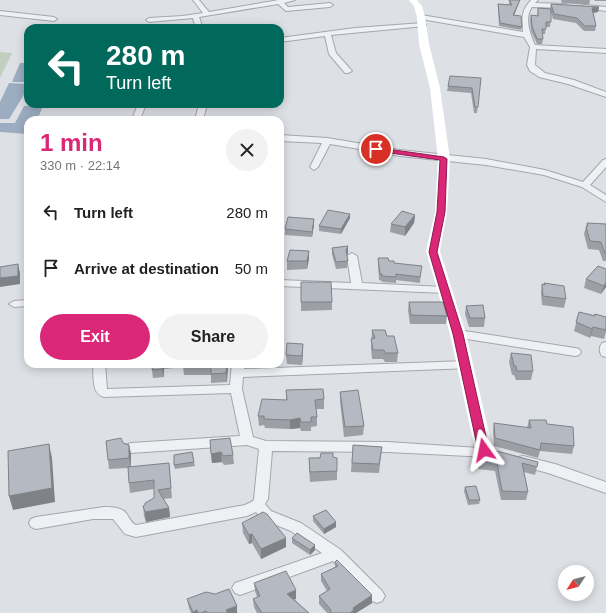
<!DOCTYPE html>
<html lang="en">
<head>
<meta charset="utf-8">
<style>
  body { margin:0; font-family:Helvetica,sans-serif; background:#f2f2f2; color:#222; height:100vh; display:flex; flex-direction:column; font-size:15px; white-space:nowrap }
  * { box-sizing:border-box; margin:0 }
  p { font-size:13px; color:#767676 }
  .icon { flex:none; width:22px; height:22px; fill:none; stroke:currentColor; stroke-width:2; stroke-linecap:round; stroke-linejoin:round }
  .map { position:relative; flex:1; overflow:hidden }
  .details { position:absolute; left:24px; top:116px; width:260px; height:252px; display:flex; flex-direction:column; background:#fff; border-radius:12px; box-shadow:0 2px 10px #0003 }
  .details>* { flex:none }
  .hud { position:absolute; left:24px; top:24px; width:260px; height:84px; border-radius:12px; box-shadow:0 2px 10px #0003; background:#00695c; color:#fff; overflow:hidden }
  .needle { width:26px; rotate:234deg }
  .controls { position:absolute; left:558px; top:565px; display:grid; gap:8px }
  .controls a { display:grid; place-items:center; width:36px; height:36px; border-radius:50%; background:#fff; box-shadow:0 2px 10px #0003; font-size:20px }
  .pin { position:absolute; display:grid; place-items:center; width:34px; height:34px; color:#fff; margin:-17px; border:2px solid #fff; border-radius:50%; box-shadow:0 1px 4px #0007 }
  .me { position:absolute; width:44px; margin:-22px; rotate:348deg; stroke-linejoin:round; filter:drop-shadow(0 0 3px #0008) }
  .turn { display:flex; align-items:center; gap:14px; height:84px; padding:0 16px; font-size:18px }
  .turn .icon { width:52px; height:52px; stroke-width:2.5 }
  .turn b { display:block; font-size:28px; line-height:34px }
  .round { display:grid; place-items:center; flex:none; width:42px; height:42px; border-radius:21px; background:#f2f2f2 }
  .summary { display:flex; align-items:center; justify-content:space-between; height:68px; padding:0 16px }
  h1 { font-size:24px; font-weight:800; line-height:30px; color:#db2777 }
  .button { display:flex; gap:8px; margin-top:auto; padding:8px 16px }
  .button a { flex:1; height:46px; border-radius:24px; background:#db2777; color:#fff; font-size:16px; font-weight:800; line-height:46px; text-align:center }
  .button a+a { background:#f2f2f2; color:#222 }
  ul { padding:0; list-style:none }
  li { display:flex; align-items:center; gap:12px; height:56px; padding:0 16px }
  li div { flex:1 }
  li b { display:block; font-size:15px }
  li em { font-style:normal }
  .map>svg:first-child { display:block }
</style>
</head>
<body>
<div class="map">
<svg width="606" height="613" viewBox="0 0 606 613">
  <rect width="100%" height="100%" fill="#dde0e5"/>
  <!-- green -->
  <path fill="#c2cebf" d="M0 52 12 53 0 78Z"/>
  <!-- water -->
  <path fill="#9cacc1" d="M20 63H28V82H12Z
    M9 83 28 84V88L9 119H0V102Z
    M44 104 37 120H28V134L0 132V123H15L24 106Z"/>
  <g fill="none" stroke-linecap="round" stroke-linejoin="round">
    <!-- street casing -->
    <g stroke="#a3a7ae" stroke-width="2">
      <path id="street" d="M193 0H199L209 12 279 0H295L284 3 288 7 330 3 333 5 330 7 286 11 278 4 199 17 202 26 200 28H190L195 25 193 18 149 22 146 20 149 18 183 16 203 13Z
        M531 0H538L535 3 566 4 569 6 566 8 532 7C524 18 530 34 535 45L606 49V53L536 49 535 65 545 73 574 80 606 92V97L568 84 539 77 530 71 527 65 530 47 524 37 421 19 418 17 421 15 523 32C522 17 521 11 531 0Z
        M585 5 606 7V11L583 8 582 7Z
        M0 11 54 17 57 19 54 21 0 15Z
        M423 23 426 25 425 26 331 35 336 53 352 71 348 73H345L329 54 325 36 280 42V38L355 28Z
        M138 104H146L141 117 143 120H135L133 117Z
        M199 104H207L203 120H195Z
        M280 135 327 138 400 150 486 159 545 170 583 182 603 160 606 159V167L590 185 606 195V202L582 187 544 175 486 165 400 156 330 144 318 167 314 170 310 167 322 143 280 141Z
        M352 253 357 256 362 283 445 287 450 290 445 293 280 286V280L351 283 347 256Z
        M28 300V306L14 307 9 304 14 301Z
        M458 330 575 348 579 349 581 352 579 355 575 356 454 337 452 334 454 331Z
        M606 342V357L602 356C599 352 599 347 602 343Z
        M466 361 470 362 472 365 470 368 243 377 242 389 253 437 266 441 388 442 494 449 496 452 494 455 489 457 388 452 272 451 268 499 265 504 271 511 301 523 341 550 382 591 385 596 382 601 377 603 372 601 333 561 240 595 235 593 232 588 235 583 322 553 291 531 261 519 256 512 247 516 136 537 125 534 113 519H93L36 529 31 527 29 523 31 519 36 517 104 507C111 507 121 507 126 513 129 517 131 523 136 525L245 505 253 501 254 499 259 449 247 445 131 453 126 451 124 448 126 445 131 443 240 436 231 393 104 397C91 394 94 375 93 364H105L107 389 230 385 232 364H244V369Z
        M523 456 555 464 606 482V493L548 473 518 465 516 461 518 457Z"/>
    </g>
    <!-- street -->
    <use href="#street" fill="#eff0f4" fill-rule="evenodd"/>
    <!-- secondary -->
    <path fill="#fff" fill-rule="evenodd" d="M409 0H417L422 6 425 17 429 44 440 88 450 159 447 212 440 251 466 334 493 450 490 455 484 457 478 455 475 450 450 334 426 251 435 212 438 159 430 88 419 44 417 17 414 6Z"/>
  </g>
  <!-- wall -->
  <path fill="#9c9fa6" d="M509 0H520L514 15 522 27 521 30 499 26 498 7V4L510 5 509 4Z
    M561 0H590L589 5 562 3Z
    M594 0H606V1H595Z
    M551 4 599 7 598 12 593 13 596 26 595 31H584L576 23 553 19 551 12 550 27H546L545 34H542L543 39 542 44H537L531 31 530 20 531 15 537 16 538 8 550 9Z
    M481 78 477 113H474L471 93 447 91 448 86Z
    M415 215 414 223 405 236 390 232 391 224Z
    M350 218 341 234 319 231V226Z
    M587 223 606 224V261H603L599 250 588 249 584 234 586 227Z
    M314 225 312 237 285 235V229Z
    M348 246V253L347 255 348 261 347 268 336 269 332 254V248Z
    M378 258 421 272 420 283 396 280V283L382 282V281L379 280 378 264Z
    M309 259 307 269 287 270V261Z
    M598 266 606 287 601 294 584 288 586 279Z
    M301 282 332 302V310L301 311Z
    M544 283 566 299 564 308 542 305 541 293 542 284H544Z
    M409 302 447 316 446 324H410L408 310Z
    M466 306 485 318 484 327H469L465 314Z
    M579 312 594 315 595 314 606 317V332L604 339 591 336 590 338 574 331Z
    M372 330 387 336 398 353 397 362H385L383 359H372L371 348Z
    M303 353 302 365 287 364 286 355Z
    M511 353 533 371 531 380H516L514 375H512L509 362Z
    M153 364H228L227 382 211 383V375H184L183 367 164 369V377L153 378 152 370Z
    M286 390 324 399V409H316L317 417V426L311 427V431H301L300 428 290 429 265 428 264 425 259 426 258 416 286 400Z
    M340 392 364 426 363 435 344 437 340 401Z
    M529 420 547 424 574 446 572 454 540 451 538 458 494 446 493 431 494 423 527 428Z
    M210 440 233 455 234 464 224 465 222 462 212 463Z
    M123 443 129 445 131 454V467L169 463 172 498 163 499 169 508 170 517 146 522 144 516 143 506H145L154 498V489L130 493 129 483 128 468 109 469 108 460Z
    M353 445 382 447 379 473 351 472Z
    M479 450 538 462 535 475 524 472 528 492 526 500H501L495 471 478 469V458Z
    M333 457 337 471V480L310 482 309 468V458Z
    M194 462 195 466 175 469 174 465Z
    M465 487 480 500 479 504 468 505 464 491Z
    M313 516 336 522V527L324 534 313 521Z
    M242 523 286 538V547L261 559 252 543 249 544 243 533Z
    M292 538 315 550 310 555 292 543Z
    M335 562 372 603 356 613H327L319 604V596L327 591 321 581V574L335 568Z
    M254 583 296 599H294L309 613H257L254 607 253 599 257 597 255 591Z
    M187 599 237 613H191L189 608Z"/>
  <!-- shaded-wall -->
  <path fill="#7f8287" d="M520 0 513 18V15Z
    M599 7 598 12 591 13 592 8Z
    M350 214V218L341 234V229Z
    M415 215 414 223 405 236V227Z
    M314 219V225L312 237V232Z
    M348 246V253L346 256V250Z
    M309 251V259L307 269V261Z
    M18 264 20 273V284L0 287V278Z
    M606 282V287L601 294 604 286Z
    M593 327 591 336 590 338 592 329Z
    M303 344V353L302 365V356Z
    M163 364H164V377L162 369Z
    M227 364H228L227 382 226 373Z
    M300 418V428L290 429V420Z
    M49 444 52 458 55 502 13 510 9 496Z
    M129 445 131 454V467L129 458Z
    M221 452 222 462 212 463 211 454Z
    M169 508 170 517 146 522 145 512Z
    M336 522V527L324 534V529Z
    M252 534V543L249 544V535Z
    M286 538V547L261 559V549Z
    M315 545V550L310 555V550Z
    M296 590V599L287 602V594Z
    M372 595V603L356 613H350L353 608Z
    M237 606V613H227L226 610Z
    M197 610V613H193V612Z"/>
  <!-- building -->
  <path fill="#b5b9c1" stroke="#7f8287" d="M509 0H520L513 15 521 16 522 27 500 23 498 4 512 5Z
    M551 4 599 7 592 8 596 26H585L577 18 554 14Z
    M538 8 551 9V22H546V29H542L543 39H537L532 26 531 15 538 16Z
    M450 76 481 78 478 107H475L472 88 448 86Z
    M328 210 350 214 341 229 319 226Z
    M402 211 415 215 405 227 391 224Z
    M288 217 314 219 312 232 285 229Z
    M587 223 606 224V253H605L601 242 590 241 586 227 588 226Z
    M348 246 346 250 348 261 336 262 332 248Z
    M290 250 309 251 307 261H287Z
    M378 258H388L389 261H394V263L422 266 420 277 396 274V277L382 276V274H380Z
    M18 264V276L0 278V267Z
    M598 266 606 269V282L604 286 586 279Z
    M301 282H331L332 302H301Z
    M544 283 564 286 566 299 543 296 542 284 545 285Z
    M409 302H443L447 316 411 315Z
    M483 305 485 318H470L466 306Z
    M579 312 595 316V314L606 317V330L593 327 592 329 576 322Z
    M372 330H385L387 336H394L398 353H385L384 350H373L371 339 375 338Z
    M287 343 303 344 302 356 286 355Z
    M511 353 531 355 533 371H517L516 366H514Z
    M153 364H163L162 369 152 370Z
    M184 364H227L226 373 211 374V367H183Z
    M323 389 324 399 315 400 317 417H311V422H301L300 418 290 420 264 419V416H258L262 399 287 400 286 390Z
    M358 390 364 426 345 427 340 392Z
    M529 420H546L547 424 573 427 574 446 541 443 540 450 495 438 494 423 531 428Z
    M121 438 123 443 129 445V458L108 460 106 441Z
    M230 438 233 455 223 456 221 452 211 454 210 440Z
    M49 444 52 488 9 496 8 451Z
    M353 445 382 447 379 464 352 463Z
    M479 450 493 452V450L538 462 537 467 522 463 528 492 502 491 497 463 480 461Z
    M192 452 194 462 174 465V455Z
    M321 453H333V457L337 458V471L310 472 309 458H320Z
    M169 463 171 488 158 490 169 508 145 512 143 506 145 505V503L154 498V480L129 483 128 467Z
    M476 486 480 500H469L465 487Z
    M326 510 336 522 324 529 313 516Z
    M263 512 267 514 286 538 261 549 252 534 249 535 242 523Z
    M297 533 315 545 310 550 292 538Z
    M337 560 372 595 353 608 354 610 350 613H331L330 612 331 610 319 596 330 589 321 574 338 566 335 562Z
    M286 571 296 590 287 594 309 613H262L253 599 260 596 254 583Z
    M229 589 237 606 226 610 228 613H207L206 611 201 613H198L197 610 193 612 187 599 206 592 215 594Z"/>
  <!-- route -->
  <path fill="#db2777" stroke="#8e194d" d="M373 147 444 157 447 159 445 212 437 252 463 334 489 450 487 453H480L478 450 453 334 429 252 437 212 440 160 376 151 373 150Z"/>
</svg>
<div class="controls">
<a><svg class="needle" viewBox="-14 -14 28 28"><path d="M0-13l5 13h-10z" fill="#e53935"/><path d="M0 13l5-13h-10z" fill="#767676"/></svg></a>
</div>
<div class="pin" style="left:376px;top:149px;background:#d93025"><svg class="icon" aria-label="arrive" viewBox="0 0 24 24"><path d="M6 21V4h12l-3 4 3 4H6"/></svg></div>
<svg class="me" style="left:484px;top:450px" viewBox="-20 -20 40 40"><path d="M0-17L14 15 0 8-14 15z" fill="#db2777" stroke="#fff" stroke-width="4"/></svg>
<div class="hud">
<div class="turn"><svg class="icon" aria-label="left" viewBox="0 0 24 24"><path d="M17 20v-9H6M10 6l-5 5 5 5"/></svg><div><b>280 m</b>Turn left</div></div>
</div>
<section class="details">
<div class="summary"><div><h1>1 min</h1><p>330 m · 22:14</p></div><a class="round"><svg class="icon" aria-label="close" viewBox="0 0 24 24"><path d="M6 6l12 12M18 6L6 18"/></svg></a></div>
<ul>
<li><svg class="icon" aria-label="left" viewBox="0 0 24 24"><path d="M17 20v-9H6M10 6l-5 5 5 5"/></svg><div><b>Turn left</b></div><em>280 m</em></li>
<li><svg class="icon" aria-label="arrive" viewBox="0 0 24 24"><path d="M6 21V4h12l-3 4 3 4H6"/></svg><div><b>Arrive at destination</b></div><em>50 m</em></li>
</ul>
<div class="button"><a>Exit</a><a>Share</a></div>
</section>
</div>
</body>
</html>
